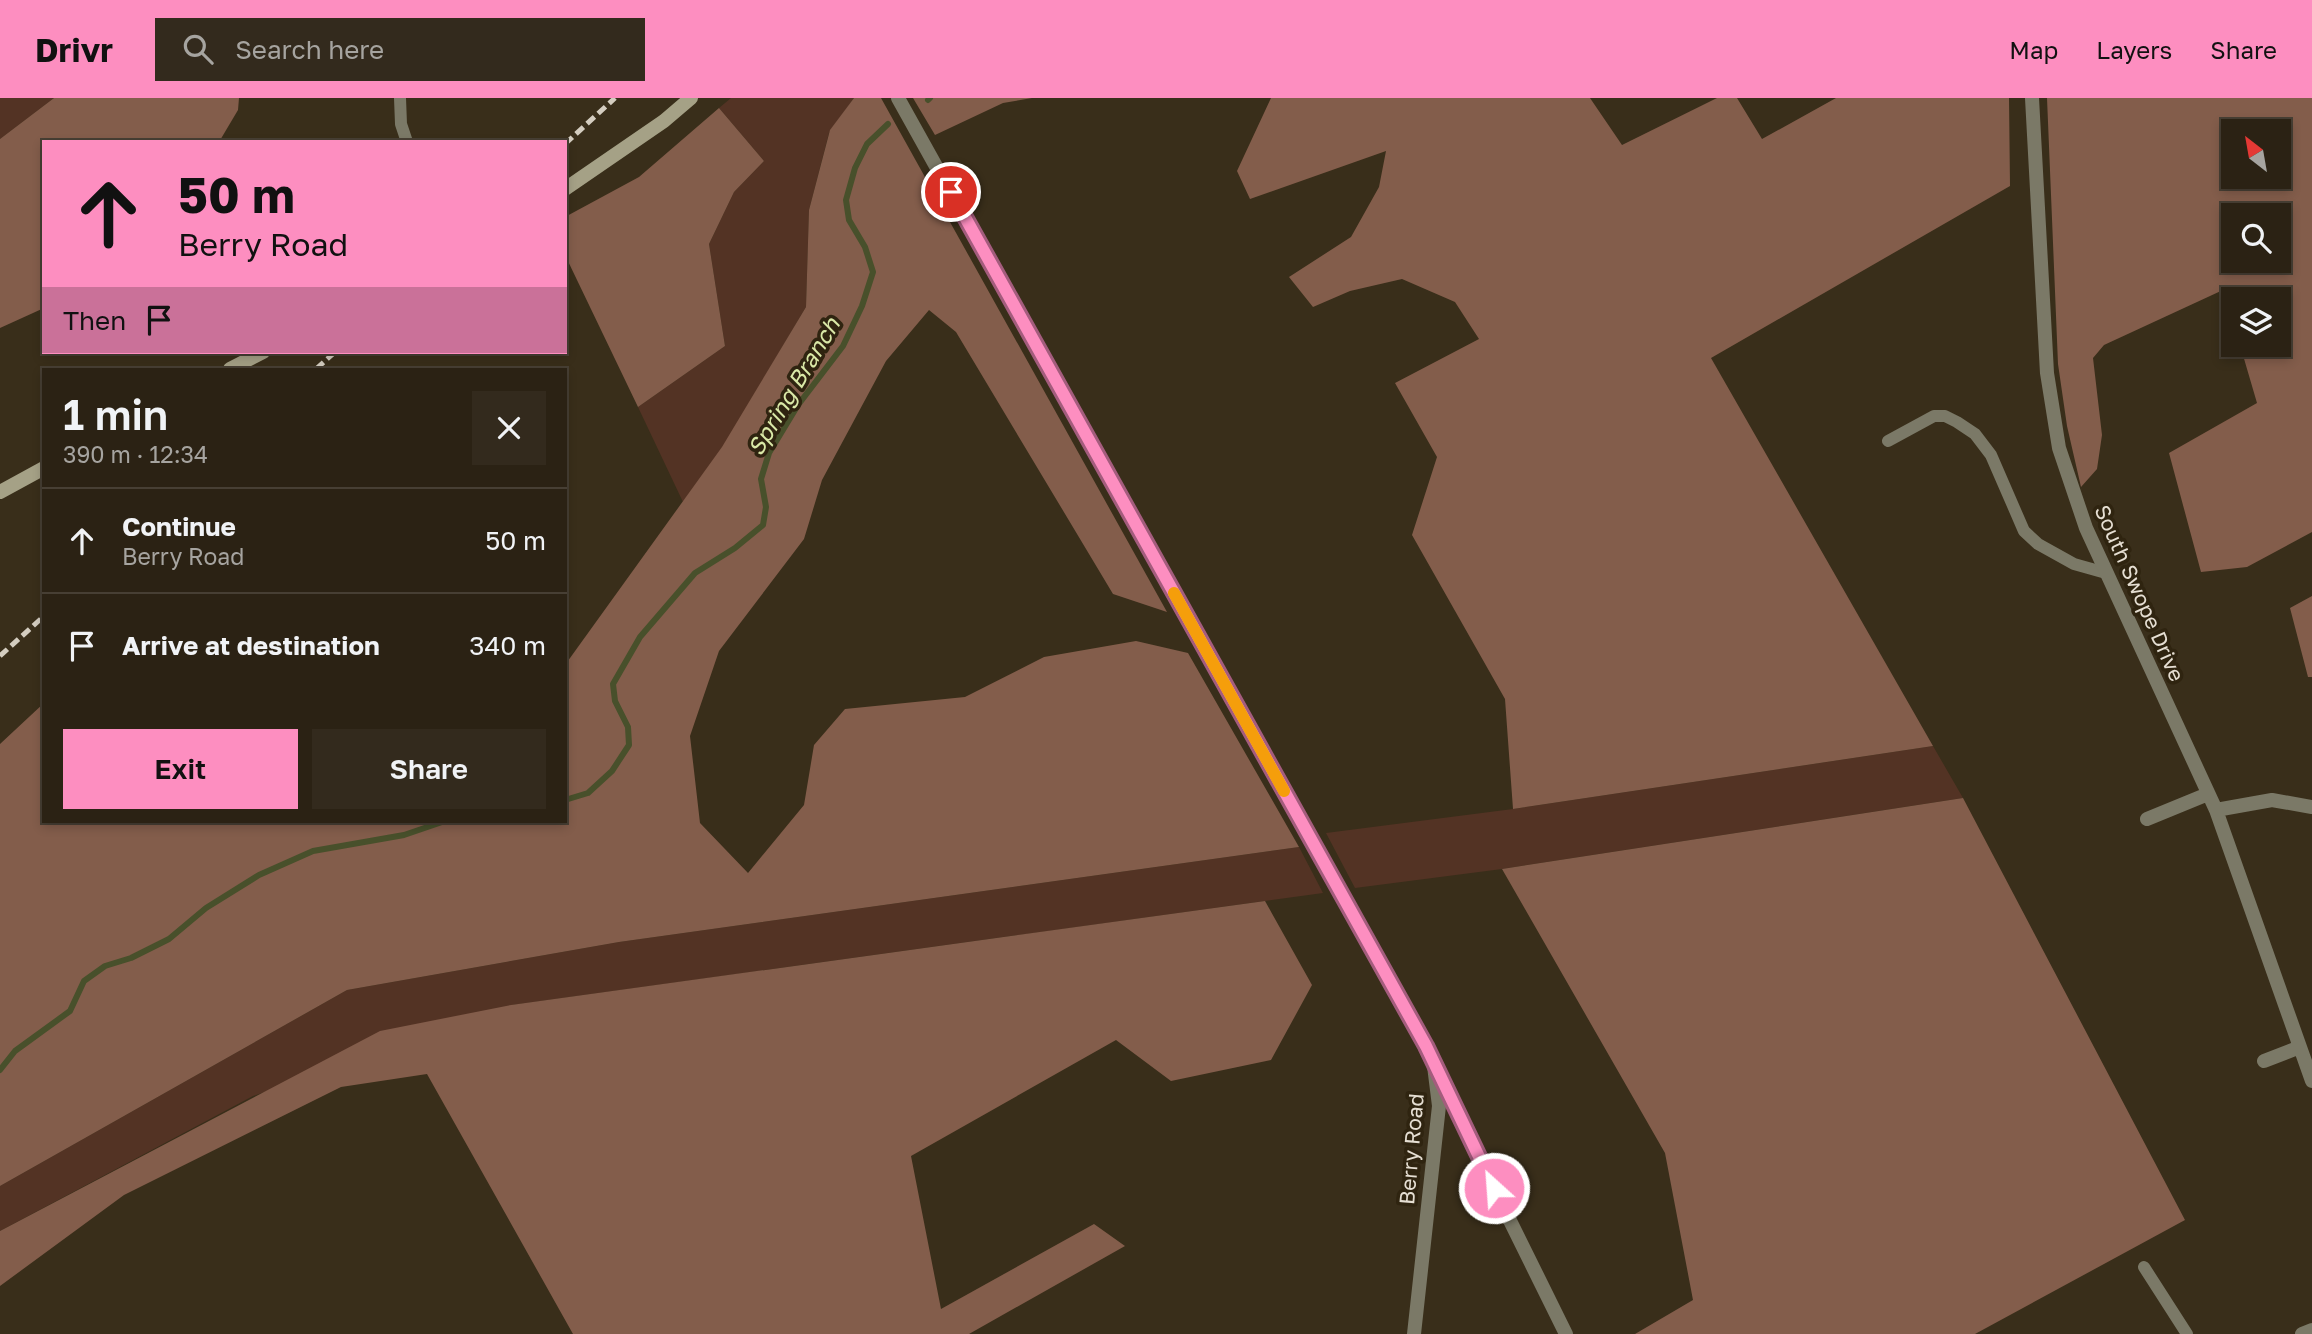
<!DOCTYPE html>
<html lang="en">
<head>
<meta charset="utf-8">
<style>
  body { margin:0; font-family:"Golos Text",sans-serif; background:#332a1d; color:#f1f3f6; height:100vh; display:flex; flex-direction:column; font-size:26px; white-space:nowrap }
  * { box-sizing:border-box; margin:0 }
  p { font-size:23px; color:#a6a4a0 }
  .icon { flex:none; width:38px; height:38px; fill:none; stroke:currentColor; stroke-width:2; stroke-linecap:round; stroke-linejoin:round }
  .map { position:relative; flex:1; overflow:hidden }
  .side { position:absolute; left:42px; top:270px; width:525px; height:455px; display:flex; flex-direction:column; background:#2b2214; border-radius:0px; box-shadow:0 4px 10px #0003,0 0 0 2px #473f34 }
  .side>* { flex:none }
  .top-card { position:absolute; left:42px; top:42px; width:525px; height:214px; border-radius:0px; box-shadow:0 4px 10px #0003,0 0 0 2px #473f34; background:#fd8ec0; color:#111; overflow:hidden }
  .needle { width:46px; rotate:329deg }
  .buttons { position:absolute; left:2221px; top:21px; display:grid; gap:14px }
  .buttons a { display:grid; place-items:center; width:70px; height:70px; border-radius:0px; background:#2b2214; box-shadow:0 4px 10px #0003,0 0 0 2px #473f34; font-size:35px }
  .pin { position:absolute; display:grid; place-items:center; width:60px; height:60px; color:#fff; margin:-30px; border:4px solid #fff; border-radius:50%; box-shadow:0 2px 7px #0007 }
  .me { position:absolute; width:77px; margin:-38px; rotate:334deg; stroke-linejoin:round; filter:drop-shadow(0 0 5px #0008) }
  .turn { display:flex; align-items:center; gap:24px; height:147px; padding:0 21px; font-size:32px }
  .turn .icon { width:91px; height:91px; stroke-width:2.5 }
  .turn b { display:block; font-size:49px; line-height:60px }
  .then { display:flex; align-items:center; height:66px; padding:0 21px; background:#0003; gap:14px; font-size:26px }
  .round { display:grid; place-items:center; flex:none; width:74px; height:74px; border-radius:0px; background:#332a1d }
  .head { display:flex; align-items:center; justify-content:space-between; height:119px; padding:0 21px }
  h1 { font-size:42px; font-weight:600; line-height:52px }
  .primary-button { display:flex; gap:14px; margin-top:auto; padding:14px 21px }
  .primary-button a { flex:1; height:80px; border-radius:0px; background:#fd8ec0; color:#111; font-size:28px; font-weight:600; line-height:80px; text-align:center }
  .primary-button a+a { background:#332a1d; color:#f1f3f6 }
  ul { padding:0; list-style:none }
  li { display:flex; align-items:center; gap:21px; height:105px; padding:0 21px; border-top:2px solid #473f34 }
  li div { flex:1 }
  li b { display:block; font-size:26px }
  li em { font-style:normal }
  header { display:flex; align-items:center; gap:42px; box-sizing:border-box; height:98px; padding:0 35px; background:#fd8ec0; color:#111 }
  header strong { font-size:33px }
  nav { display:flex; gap:38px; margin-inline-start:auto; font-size:24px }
  .search { width:490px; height:63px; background:#332a1d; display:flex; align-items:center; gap:18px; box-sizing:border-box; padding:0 24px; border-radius:0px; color:#a6a4a0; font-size:26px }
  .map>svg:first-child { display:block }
</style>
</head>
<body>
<header>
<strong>Drivr</strong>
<div class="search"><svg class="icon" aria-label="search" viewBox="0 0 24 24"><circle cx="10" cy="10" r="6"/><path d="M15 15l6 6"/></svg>Search here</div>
<nav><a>Map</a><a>Layers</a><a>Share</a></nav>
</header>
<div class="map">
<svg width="2312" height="1236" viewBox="0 0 2312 1236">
  <rect width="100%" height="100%" fill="#392e1a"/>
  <!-- green -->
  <path fill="#533324" d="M0 0H54L0 41Z
    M731 0H854L829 35 809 112 806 209 723 349 683 404 638 309 725 248 709 146 734 94 764 63 719 10Z
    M1933 648 1963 700 1502 771 1355 790 1326 735 1513 711Z
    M1299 749 1323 795 512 907 253 998 0 1133V1088L347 892 619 844Z"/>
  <!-- forest -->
  <path fill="#835d4b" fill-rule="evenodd" d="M54 0H239L238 12 219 44H44V210L0 230V41Z
    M854 0H881L1167 514 1113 496 956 234 929 212 886 263 822 382 804 441 719 553 690 638 700 725 748 775 804 707 814 647 845 611 965 599 1044 559 1136 543 1188 555 1299 749 619 844 347 892 0 1088V646L44 605V723H565V567L722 349 806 209 809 112 830 32Z
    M913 0H1032L1003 5 935 37Z
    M1271 0H1590L1622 47 1717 0H1737L1762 41 1836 0H2009L2010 88 1711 260 1933 648 1513 711 1505 601 1412 437 1437 359 1395 285 1479 241 1455 204 1402 181 1350 193 1313 209 1289 179 1351 139 1379 89 1386 53 1250 101 1237 73Z
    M2047 0H2312V434L2247 469 2201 474 2169 355 2257 305 2240 247H2278V201H2233V225L2223 192 2104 247 2093 260 2102 337 2097 371 2081 389 2067 328 2058 266ZM2278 33V79H2233V33ZM2278 117V163H2233V117Z
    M719 10 764 63 734 94 709 146 725 248 638 309 565 157V119L639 79Z
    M2312 498V579H2308L2290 510Z
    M1963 700 2185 1122 1975 1236H1635L1693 1202 1665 1055 1502 771Z
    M1265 803 1312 887 1271 962 1171 983 1116 942 911 1058 941 1211 1094 1126 1125 1148 969 1236H573L427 976 341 989 124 1097 0 1188V1133L380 933 511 907Z"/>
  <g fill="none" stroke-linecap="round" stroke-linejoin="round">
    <!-- stream -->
    <path stroke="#48502b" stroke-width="6" d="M928 2 930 0
      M565 702 588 695 612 673 629 647 628 629 615 603 613 586 640 539 695 475 735 450 763 427 766 409 761 381 769 355 798 307 843 248 862 208 873 174 865 149 849 122 846 102 855 70 867 46 888 26
      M0 972 15 953 70 913 84 883 105 868 131 860 169 841 206 810 259 777 313 753 404 737 445 723"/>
    <!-- lane -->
    <path stroke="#7b7967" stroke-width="12" d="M400 0 401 26 407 44
      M1888 343 1934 318H1945L1957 324 1975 336 1991 357 2024 433 2038 446 2074 466 2106 475
      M2144 1169 2187 1236"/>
    <!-- street -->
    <path stroke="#7b7967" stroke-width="14" d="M898 0 1426 948 1434 968 1439 1008 1414 1236
      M2032 0 2047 275 2059 350 2086 430 2216 712 2312 983
      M2216 712 2272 702 2312 709
      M2147 721 2208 696
      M2264 963 2300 949
      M1439 979 1566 1236
      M2302 1236 2312 1232"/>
    <!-- secondary -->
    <path stroke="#a5a186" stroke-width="14" d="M565 91 664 23 691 0
      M230 271 263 254
      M0 394 44 370"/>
    <!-- rail -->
    <path stroke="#d4cdc0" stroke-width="5" stroke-dasharray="10 5" stroke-linecap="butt" d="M565 46 615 0
      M316 271 335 254
      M0 558 44 518"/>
  </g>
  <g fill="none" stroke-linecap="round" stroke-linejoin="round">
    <!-- route casing -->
    <g stroke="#a45c7d" stroke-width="18">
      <path id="route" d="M951 94 1426 948 1494 1090"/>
    </g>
    <!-- route -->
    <use href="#route" stroke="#fd8ec0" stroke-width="12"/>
    <!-- slow -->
    <path stroke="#f59e0b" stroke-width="12" d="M1174 495 1284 693"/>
  </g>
  <g text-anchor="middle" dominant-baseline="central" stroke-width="7" stroke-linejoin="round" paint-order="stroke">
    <!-- street labels -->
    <g font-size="21" fill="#e6dfd3" stroke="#2f2410">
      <text transform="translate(2140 495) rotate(66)">South Swope Drive</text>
      <text transform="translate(1411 1051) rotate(-85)">Berry Road</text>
    </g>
    <!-- water labels -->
    <g font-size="23" font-style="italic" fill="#dae9a7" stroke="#2f2410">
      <text transform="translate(793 288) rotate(-59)">Spring Branch</text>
    </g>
  </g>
</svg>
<div class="buttons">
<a><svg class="needle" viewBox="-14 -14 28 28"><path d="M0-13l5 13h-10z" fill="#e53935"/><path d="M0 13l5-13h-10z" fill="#a6a4a0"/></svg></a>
<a><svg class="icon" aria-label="search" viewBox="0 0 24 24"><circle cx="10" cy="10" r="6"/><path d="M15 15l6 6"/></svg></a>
<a><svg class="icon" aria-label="layers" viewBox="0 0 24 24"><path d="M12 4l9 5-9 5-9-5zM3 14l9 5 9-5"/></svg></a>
</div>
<div class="pin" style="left:951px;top:94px;background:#d93025"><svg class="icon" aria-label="arrive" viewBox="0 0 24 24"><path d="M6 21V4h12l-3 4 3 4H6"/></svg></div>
<svg class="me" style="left:1494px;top:1090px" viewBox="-20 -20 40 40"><circle r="17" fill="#fd8ec0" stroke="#fff" stroke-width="3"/><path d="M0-11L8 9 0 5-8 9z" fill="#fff"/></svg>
<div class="top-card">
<div class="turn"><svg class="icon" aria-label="ahead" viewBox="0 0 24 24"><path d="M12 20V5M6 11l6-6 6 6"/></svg><div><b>50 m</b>Berry Road</div></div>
<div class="then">Then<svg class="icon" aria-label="arrive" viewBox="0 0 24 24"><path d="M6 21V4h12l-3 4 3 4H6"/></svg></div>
</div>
<section class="side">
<div class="head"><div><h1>1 min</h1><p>390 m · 12:34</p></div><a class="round"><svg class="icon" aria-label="close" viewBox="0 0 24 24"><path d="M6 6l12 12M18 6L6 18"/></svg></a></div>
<ul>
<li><svg class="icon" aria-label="ahead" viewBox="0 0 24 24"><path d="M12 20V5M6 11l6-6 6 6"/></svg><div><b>Continue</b><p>Berry Road</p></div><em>50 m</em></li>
<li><svg class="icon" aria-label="arrive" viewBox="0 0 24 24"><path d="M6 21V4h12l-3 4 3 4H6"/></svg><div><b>Arrive at destination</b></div><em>340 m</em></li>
</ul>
<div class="primary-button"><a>Exit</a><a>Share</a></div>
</section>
</div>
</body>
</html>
